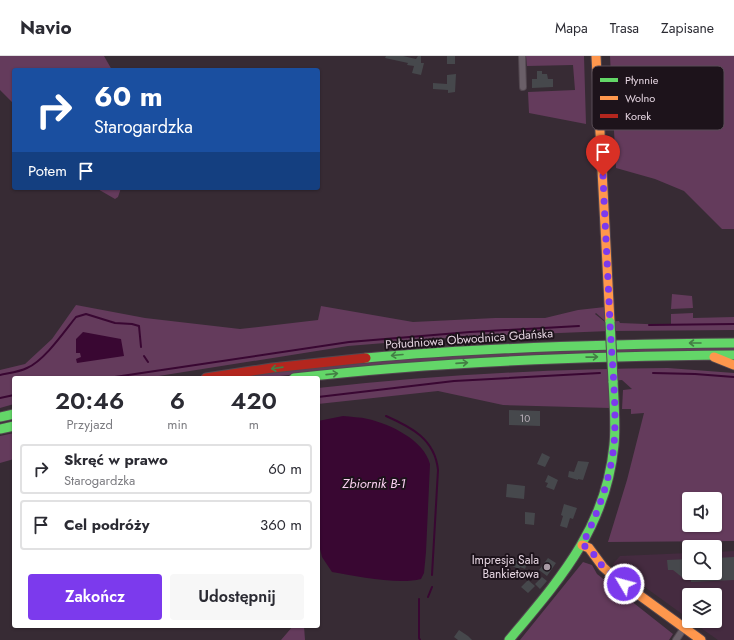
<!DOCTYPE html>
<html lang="pl">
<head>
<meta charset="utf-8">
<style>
  body { margin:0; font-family:Jost,sans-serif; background:#f7f7f7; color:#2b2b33; height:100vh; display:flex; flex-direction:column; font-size:15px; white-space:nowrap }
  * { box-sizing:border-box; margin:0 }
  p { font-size:13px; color:#7c7c81 }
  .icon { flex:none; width:22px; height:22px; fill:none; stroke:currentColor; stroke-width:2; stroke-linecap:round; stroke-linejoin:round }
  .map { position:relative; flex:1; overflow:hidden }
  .drawer { position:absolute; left:12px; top:320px; width:308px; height:252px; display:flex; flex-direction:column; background:#fff; border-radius:4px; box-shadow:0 1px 3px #0004 }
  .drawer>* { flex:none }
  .top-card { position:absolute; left:12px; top:12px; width:308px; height:122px; border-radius:4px; box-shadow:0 1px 3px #0004; background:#1a4fa0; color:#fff; overflow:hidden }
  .tools { position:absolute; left:682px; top:436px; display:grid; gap:8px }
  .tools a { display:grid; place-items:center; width:40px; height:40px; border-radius:4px; background:#fff; box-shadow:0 1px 3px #0004; font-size:20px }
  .pin { position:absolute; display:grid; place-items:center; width:34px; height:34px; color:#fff; margin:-41px -17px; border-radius:50% 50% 50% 0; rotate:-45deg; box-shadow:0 0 4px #0007 }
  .pin .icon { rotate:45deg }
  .me { position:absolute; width:44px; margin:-22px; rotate:307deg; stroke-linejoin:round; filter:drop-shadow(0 0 3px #0008) }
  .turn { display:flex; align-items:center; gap:14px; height:84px; padding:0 16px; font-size:18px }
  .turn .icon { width:52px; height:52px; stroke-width:2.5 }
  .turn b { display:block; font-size:28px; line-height:34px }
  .then { display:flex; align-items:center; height:38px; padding:0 16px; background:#0003; gap:8px; font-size:15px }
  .eta { display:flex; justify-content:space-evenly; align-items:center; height:68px; text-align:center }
  .eta b { font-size:24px; font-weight:600; line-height:28px }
  .primary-button { display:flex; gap:8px; margin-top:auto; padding:8px 16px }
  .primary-button a { flex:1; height:46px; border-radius:4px; background:#7c3aed; color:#fff; font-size:16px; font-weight:600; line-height:46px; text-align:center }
  .primary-button a+a { background:#f7f7f7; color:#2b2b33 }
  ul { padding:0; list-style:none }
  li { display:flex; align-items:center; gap:12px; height:50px; margin:0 8px 6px; padding:0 8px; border:2px solid #e1e1e2; border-radius:4px }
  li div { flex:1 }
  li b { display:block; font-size:15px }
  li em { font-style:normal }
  header { display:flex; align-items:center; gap:24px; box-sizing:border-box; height:56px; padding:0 20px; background:#fff; border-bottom:1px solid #e1e1e2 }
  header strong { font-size:19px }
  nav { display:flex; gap:22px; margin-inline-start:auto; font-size:14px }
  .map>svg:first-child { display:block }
</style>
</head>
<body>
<header>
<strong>Navio</strong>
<nav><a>Mapa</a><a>Trasa</a><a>Zapisane</a></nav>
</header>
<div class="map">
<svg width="734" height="584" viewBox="0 0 734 584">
  <rect width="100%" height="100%" fill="#372b34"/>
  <!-- built -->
  <path fill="#452b40" d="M734 495V584H718L691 565H715V539H689V563L613 508 620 500 689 497V517H715V496Z"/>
  <!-- green -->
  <path fill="#643b5c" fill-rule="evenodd" d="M0 0H104L112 14H14V48L0 34Z
    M526 0H584L586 68 529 57 528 36 575 34 573 9 527 10Z
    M610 0H734V173H722L684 135 655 123 616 112Z
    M96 132H121L118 141 115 143Z
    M672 238 692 240 693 252 671 253Z
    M76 249 145 262 240 273 318 264 321 250 413 266 495 262H545L578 254 605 251V265L596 257 595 258 605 266 619 265 620 267 671 269V258L693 257V262L734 261V274L610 275 459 281 348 290 146 322H14V348L0 352V314L25 308 52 283Z
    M734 291V295L314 316 263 322H229L270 316 486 296Z
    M668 312 734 317V485L608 486 627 424 644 357 631 358V353H622L623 334 632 333 622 324 609 325 610 352 503 349 438 335 318 348V332C434 319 551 313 668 312ZM689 443H715V469H689Z
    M14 377V403L0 407V380Z
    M583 506 592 509 597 518 673 578 669 584H520Z
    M293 570H304L305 584H281Z"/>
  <!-- water -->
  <path fill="#390732" d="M83 276 121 283 124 300 77 307 76 303 81 301 80 297H76V283Z
    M343 360C351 361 360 361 368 363 390 368 424 384 430 408L426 496 424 517 421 523C398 529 356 520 332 516L322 501 318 485V365Z"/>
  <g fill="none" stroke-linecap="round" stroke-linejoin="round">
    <!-- stream -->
    <path stroke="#390732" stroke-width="2" d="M649 269 734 268
      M144 300 148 306
      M653 317 695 318 734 321
      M0 319C9 317 19 316 27 312 44 305 64 276 76 261L86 258 115 267 132 268 139 270 141 291
      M108 322 349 286 470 276 579 270
      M318 341 454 325 600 317
      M0 342 14 339
      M386 360C411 371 435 383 438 414L432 519
      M428 541 432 531
      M419 543V582L420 584"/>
  </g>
  <!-- building -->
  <path fill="#46484c" d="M386 0H403L416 3 418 0H421V7H424L421 19 412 17 414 10 407 9 408 7 385 2Z
    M447 0H455V8H447Z
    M537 15H542V18H547L548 23H553V31L532 32V23H537Z
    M456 18 455 36 448 37V34L433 33V27L447 28V19Z
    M509 354 540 355V370L509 369Z
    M542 397 550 401 545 411 537 408Z
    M578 405 589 406 583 424 578 423V424L568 421 569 415 574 416Z
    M548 419 558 424 554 434 546 431 548 427 545 426Z
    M507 428 525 430 524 443 506 441Z
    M564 448 577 452 573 463 570 462 567 472 560 470 563 460 561 459Z
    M525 456 535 457 534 469 525 468Z
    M734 501V524L691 526 690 517H715V502Z
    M513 502 527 508 525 513 520 511 519 513 510 509Z
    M548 502 556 507 547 520 539 514Z
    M689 503V522H683L673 514H668L667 504Z
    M542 521 547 525 540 533 535 528Z
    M528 524 535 530 528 537 521 531Z
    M459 574 468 580 472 584H458L454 581Z"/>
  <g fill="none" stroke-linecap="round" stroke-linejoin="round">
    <!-- street casing -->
    <g stroke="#52474f" stroke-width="8">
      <path id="street" d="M522 0 523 31
        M676 584 684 572"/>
    </g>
    <!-- fast casing -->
    <g stroke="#52474f" stroke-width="11">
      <path id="fast" d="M366 302C488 291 611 288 734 287
        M294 322C440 305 587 300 734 299
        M0 361 14 358
        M0 373 14 370
        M509 584C560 523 606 472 614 389 616 368 614 346 613 325"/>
    </g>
    <!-- slow casing -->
    <g stroke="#52474f" stroke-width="11">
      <path id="slow" d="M596 0 610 266
        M714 301 734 309
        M582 489 589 492 603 511 613 520 701 584"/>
    </g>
    <!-- jam casing -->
    <g stroke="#52474f" stroke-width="11">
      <path id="jam" d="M206 322 272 312 366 302"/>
    </g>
    <!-- street -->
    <use href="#street" stroke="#6a5f68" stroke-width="6"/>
    <!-- fast -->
    <use href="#fast" stroke="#63d668" stroke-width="9"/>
    <!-- slow -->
    <use href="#slow" stroke="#ff974d" stroke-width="9"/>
    <!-- jam -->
    <use href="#jam" stroke="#b3261e" stroke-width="9"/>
    <!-- fast-bridge casing -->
    <g stroke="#52474f" stroke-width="11" stroke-linecap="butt">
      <path id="fast-bridge" d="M610 266 613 325"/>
    </g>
    <!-- fast-bridge -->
    <use href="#fast-bridge" stroke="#63d668" stroke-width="9"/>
  </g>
  <!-- one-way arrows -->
  <defs><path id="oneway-shaft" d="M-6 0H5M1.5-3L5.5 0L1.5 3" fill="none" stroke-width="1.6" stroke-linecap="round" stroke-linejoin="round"/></defs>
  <g stroke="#447e45">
    <use href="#oneway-shaft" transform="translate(695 287) rotate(180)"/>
    <use href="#oneway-shaft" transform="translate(397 299) rotate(175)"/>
    <use href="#oneway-shaft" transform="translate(592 301) rotate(-1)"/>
    <use href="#oneway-shaft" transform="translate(462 307) rotate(-4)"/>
    <use href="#oneway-shaft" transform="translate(277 312) rotate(172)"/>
    <use href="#oneway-shaft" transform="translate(332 318) rotate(-6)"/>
  </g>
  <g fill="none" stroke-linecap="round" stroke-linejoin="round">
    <!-- route -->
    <path stroke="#7c3aed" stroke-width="7" stroke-dasharray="0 12.6" d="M603 120C605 169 608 218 610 268 612 307 617 349 614 389 610 424 598 457 582 489L589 492 603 511 624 528"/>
  </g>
  <!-- markers -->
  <circle fill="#a89aa4" stroke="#1d131b" stroke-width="1.5" cx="547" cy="511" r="4"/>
  <g text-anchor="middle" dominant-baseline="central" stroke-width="4" stroke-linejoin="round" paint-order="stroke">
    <!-- number labels -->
    <g font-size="10" fill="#bdb2bc">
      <text x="525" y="362">10</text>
    </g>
    <!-- street labels -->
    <g font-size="12" fill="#e5d5e1" stroke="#1d131b">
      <text transform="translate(469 283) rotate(-4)">Południowa Obwodnica Gdańska</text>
    </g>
    <!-- poi labels -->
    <g font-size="12" fill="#e5d5e1" stroke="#1d131b" text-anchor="end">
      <text x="539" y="504">Impresja Sala<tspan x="539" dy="14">Bankietowa</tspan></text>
    </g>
    <!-- water labels -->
    <g font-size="13" font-style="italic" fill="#fad1f1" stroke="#1d131b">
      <text x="374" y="427">Zbiornik B-1</text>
    </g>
  </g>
  <!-- legend -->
  <rect x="592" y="10" width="132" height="64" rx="6" fill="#1d131b" stroke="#594d56" stroke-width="1"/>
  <rect x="600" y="22" width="18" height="4" fill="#63d668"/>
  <rect x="600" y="40" width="18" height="4" fill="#ff974d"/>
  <rect x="600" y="58" width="18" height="4" fill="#b3261e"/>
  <g font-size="11" fill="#e5d5e1">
    <text x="625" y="28">Płynnie</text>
    <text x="625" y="46">Wolno</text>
    <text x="625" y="64">Korek</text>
  </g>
</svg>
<div class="tools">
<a><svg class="icon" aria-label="sound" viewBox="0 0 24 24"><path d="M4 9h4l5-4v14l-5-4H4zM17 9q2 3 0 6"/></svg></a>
<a><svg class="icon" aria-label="search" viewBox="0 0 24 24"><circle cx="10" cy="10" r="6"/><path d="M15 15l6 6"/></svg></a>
<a><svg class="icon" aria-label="layers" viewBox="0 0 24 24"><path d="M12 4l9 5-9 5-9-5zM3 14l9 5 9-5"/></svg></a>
</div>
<div class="pin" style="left:603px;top:120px;background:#d93025"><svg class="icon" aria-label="arrive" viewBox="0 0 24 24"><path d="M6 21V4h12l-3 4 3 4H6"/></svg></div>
<svg class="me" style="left:624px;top:528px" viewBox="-20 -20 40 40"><circle r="17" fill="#7c3aed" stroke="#fff" stroke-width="3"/><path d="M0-11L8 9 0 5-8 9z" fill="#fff"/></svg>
<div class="top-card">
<div class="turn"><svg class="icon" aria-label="right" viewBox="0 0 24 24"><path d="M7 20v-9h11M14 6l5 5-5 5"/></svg><div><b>60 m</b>Starogardzka</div></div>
<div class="then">Potem<svg class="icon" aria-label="arrive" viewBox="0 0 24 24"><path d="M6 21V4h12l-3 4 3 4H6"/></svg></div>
</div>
<section class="drawer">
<div class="eta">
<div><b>20:46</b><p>Przyjazd</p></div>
<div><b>6</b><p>min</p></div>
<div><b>420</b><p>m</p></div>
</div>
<ul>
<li><svg class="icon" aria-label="right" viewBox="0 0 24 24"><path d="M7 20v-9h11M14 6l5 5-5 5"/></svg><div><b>Skręć w prawo</b><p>Starogardzka</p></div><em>60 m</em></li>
<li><svg class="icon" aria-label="arrive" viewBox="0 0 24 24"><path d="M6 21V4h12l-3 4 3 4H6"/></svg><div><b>Cel podróży</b></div><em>360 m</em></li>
</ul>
<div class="primary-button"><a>Zakończ</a><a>Udostępnij</a></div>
</section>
</div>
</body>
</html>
